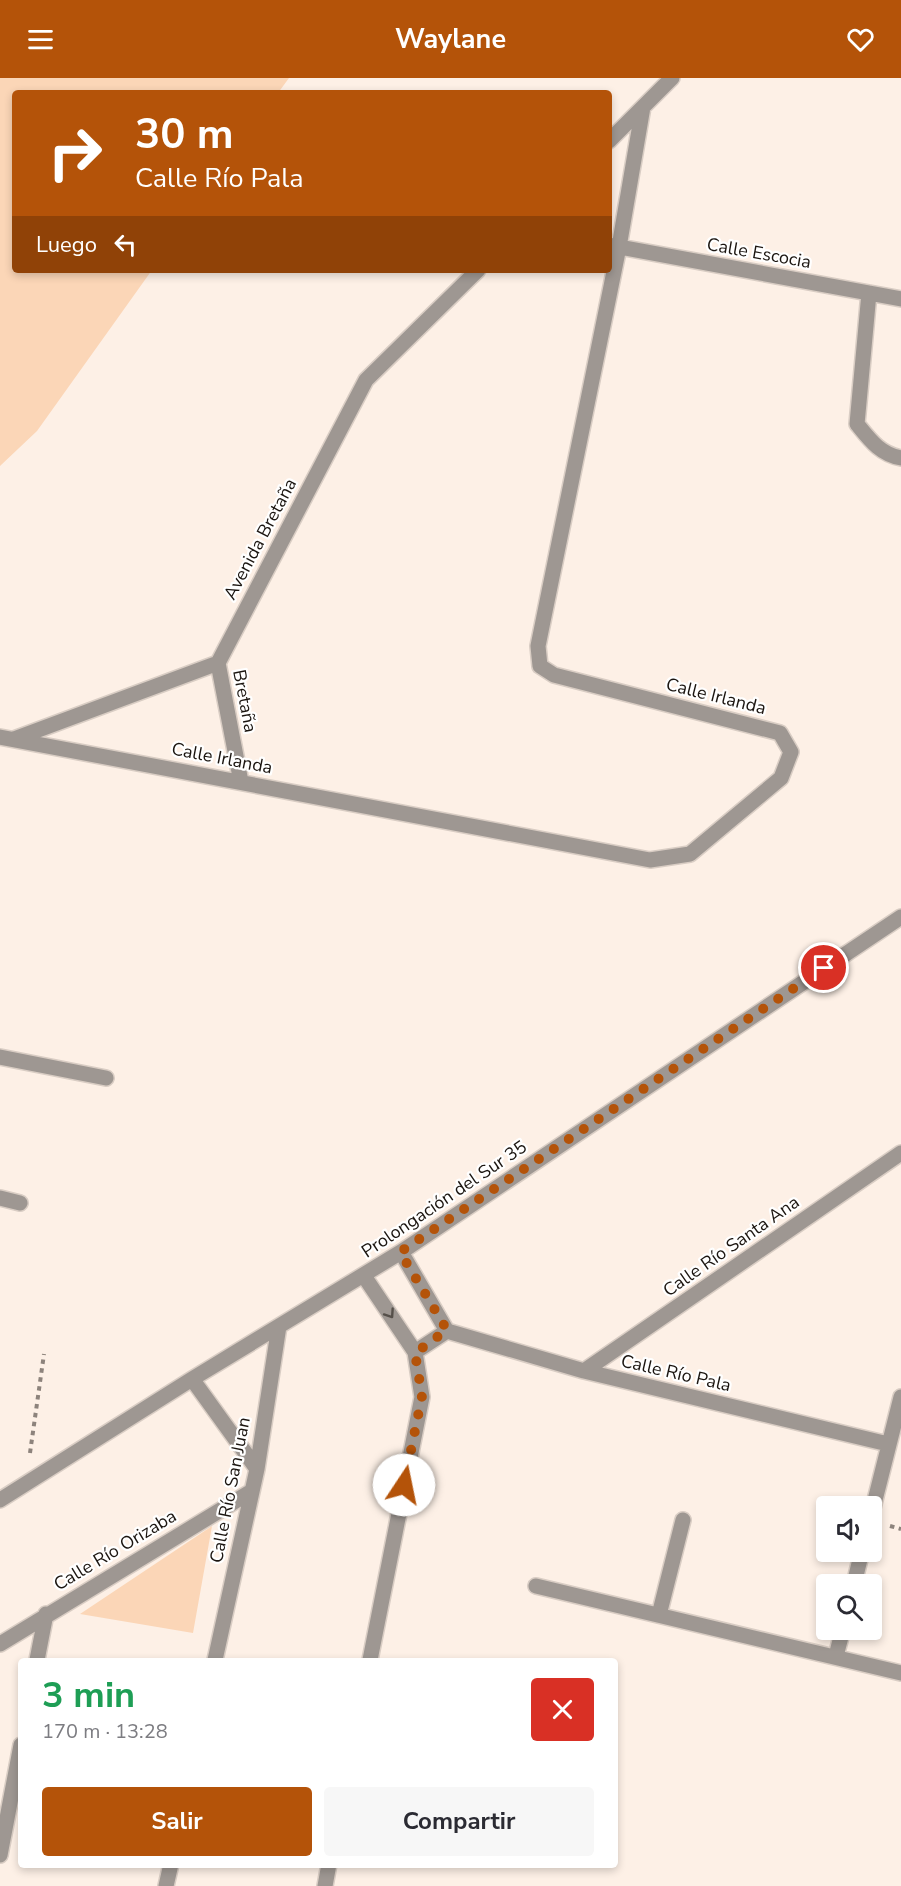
<!DOCTYPE html>
<html lang="es">
<head>
<meta charset="utf-8">
<style>
  body { margin:0; font-family:"Nunito Sans",sans-serif; background:#f7f7f7; color:#2b2b33; height:100vh; display:flex; flex-direction:column; font-size:22px; white-space:nowrap }
  * { box-sizing:border-box; margin:0 }
  p { font-size:20px; color:#7c7c81 }
  .icon { flex:none; width:33px; height:33px; fill:none; stroke:currentColor; stroke-width:2; stroke-linecap:round; stroke-linejoin:round }
  .map { position:relative; flex:1; overflow:hidden }
  .side { position:absolute; left:18px; top:1580px; width:600px; height:210px; display:flex; flex-direction:column; background:#fff; border-radius:6px; box-shadow:0 3px 9px #0003 }
  .side>* { flex:none }
  .guide { position:absolute; left:12px; top:12px; width:600px; height:183px; border-radius:6px; box-shadow:0 3px 9px #0003; background:#b45309; color:#fff; overflow:hidden }
  .buttons { position:absolute; left:816px; top:1418px; display:grid; gap:12px }
  .buttons a { display:grid; place-items:center; width:66px; height:66px; border-radius:6px; background:#fff; box-shadow:0 3px 9px #0003; font-size:30px }
  .pin { position:absolute; display:grid; place-items:center; width:51px; height:51px; color:#fff; margin:-26px; border:3px solid #fff; border-radius:50%; box-shadow:0 2px 6px #0007 }
  .me { position:absolute; width:66px; margin:-33px; rotate:11deg; stroke-linejoin:round; filter:drop-shadow(0 0 4px #0008) }
  .turn { display:flex; align-items:center; gap:21px; height:126px; padding:0 24px; font-size:27px }
  .turn .icon { width:78px; height:78px; stroke-width:2.5 }
  .turn b { display:block; font-size:42px; line-height:51px }
  .then { display:flex; align-items:center; height:57px; padding:0 24px; background:#0003; gap:12px; font-size:22px }
  .round { display:grid; place-items:center; flex:none; width:63px; height:63px; border-radius:6px; background:#f7f7f7 }
  .summary { display:flex; align-items:center; justify-content:space-between; height:102px; padding:0 24px }
  h1 { font-size:36px; font-weight:700; line-height:45px; color:#1e9e55 }
  .primary-button { display:flex; gap:12px; margin-top:auto; padding:12px 24px }
  .primary-button a { flex:1; height:69px; border-radius:6px; background:#b45309; color:#fff; font-size:24px; font-weight:700; line-height:69px; text-align:center }
  .primary-button a+a { background:#f7f7f7; color:#2b2b33 }
  header { display:flex; justify-content:space-between; align-items:center; height:78px; padding:0 24px; background:#b45309; color:#fff; font-size:27px; font-weight:700 }
  .map>svg:first-child { display:block }
</style>
</head>
<body>
<header><svg class="icon" aria-label="menu" viewBox="0 0 24 24"><path d="M4 6h16M4 12h16M4 18h16"/></svg>Waylane<svg class="icon" aria-label="heart" viewBox="0 0 24 24"><path d="M12 20l-8-8c-3-5 5-10 8-4 3-6 11-1 8 4z"/></svg></header>
<div class="map">
<svg width="901" height="1808" viewBox="0 0 901 1808">
  <rect width="100%" height="100%" fill="#fdf0e6"/>
  <!-- green -->
  <path fill="#fbd6b7" d="M0 0H289L278 15H15V192H152L37 353 0 388Z
    M212 1448 193 1555 80 1536Z"/>
  <g fill="none" stroke-linecap="round" stroke-linejoin="round">
    <!-- minor casing -->
    <g stroke="#d9cdc4" stroke-width="18">
      <path id="minor" d="M609 63 672 0
        M609 167 901 221
        M869 215 857 346C870 362 880 376 901 380
        M218 585 241 704
        M0 659 650 782 690 776 781 700 791 674 780 655 554 597 540 588 538 568 619 169 643 29
        M14 661 218 585 366 302 478 192
        M0 979 106 1000
        M0 1120 20 1125
        M401 1174 447 1253
        M364 1198 415 1274 422 1319 370 1582
        M415 1274 447 1253 584 1293 888 1366
        M584 1293 901 1075
        M192 1301 257 1391
        M0 1422 192 1301 401 1174 901 839
        M872 1434 901 1319
        M854 1506 862 1473
        M536 1508 901 1595
        M659 1537 683 1442
        M0 1566 252 1413
        M836 1578 843 1551
        M37 1582 46 1536
        M215 1582 257 1391 279 1248
        M0 1777 21 1667
        M166 1808 171 1786
        M325 1808 329 1786"/>
    </g>
    <!-- path -->
    <path stroke="#8d837c" stroke-width="4" stroke-dasharray="4.5 4.5" stroke-linecap="butt" d="M30 1375 44 1276
      M890 1448 901 1451"/>
    <!-- minor -->
    <use href="#minor" stroke="#9e9792" stroke-width="15"/>
  </g>
  <!-- one-way arrows -->
  <defs><path id="oneway-chevron" d="M-2-3.5L2.5 0L-2 3.5" fill="none" stroke-width="1.6" stroke-linecap="round" stroke-linejoin="round" transform="scale(1.5)"/></defs>
  <use stroke="#56504a" href="#oneway-chevron" transform="translate(390 1236) rotate(56)"/>
  <g fill="none" stroke-linecap="round" stroke-linejoin="round">
    <!-- route -->
    <path stroke="#b45309" stroke-width="10" stroke-dasharray="0 18" d="M404 1407 422 1318 415 1275 447 1252 400 1174 824 890"/>
  </g>
  <g text-anchor="middle" dominant-baseline="central" stroke-width="4.5" stroke-linejoin="round" paint-order="stroke">
    <!-- street labels -->
    <g font-size="18" fill="#1b1510" stroke="#fff">
      <text transform="translate(759 175) rotate(10)">Calle Escocia</text>
      <text transform="translate(260 461) rotate(-62)">Avenida Bretaña</text>
      <text transform="translate(716 618) rotate(14)">Calle Irlanda</text>
      <text transform="translate(245 623) rotate(79)">Bretaña</text>
      <text transform="translate(222 680) rotate(11)">Calle Irlanda</text>
      <text transform="translate(444 1121) rotate(-34)">Prolongación del Sur 35</text>
      <text transform="translate(731 1168) rotate(-35)">Calle Río Santa Ana</text>
      <text transform="translate(676 1295) rotate(13)">Calle Río Pala</text>
      <text transform="translate(230 1412) rotate(-79)">Calle Río San Juan</text>
      <text transform="translate(115 1472) rotate(-31)">Calle Río Orizaba</text>
    </g>
  </g>
</svg>
<div class="buttons">
<a><svg class="icon" aria-label="sound" viewBox="0 0 24 24"><path d="M4 9h4l5-4v14l-5-4H4zM17 9q2 3 0 6"/></svg></a>
<a><svg class="icon" aria-label="search" viewBox="0 0 24 24"><circle cx="10" cy="10" r="6"/><path d="M15 15l6 6"/></svg></a>
</div>
<div class="pin" style="left:824px;top:890px;background:#d93025"><svg class="icon" aria-label="arrive" viewBox="0 0 24 24"><path d="M6 21V4h12l-3 4 3 4H6"/></svg></div>
<svg class="me" style="left:404px;top:1407px" viewBox="-20 -20 40 40"><circle r="19" fill="#fff"/><path d="M0-13L10 11 0 6-10 11z" fill="#b45309"/></svg>
<div class="guide">
<div class="turn"><svg class="icon" aria-label="right" viewBox="0 0 24 24"><path d="M7 20v-9h11M14 6l5 5-5 5"/></svg><div><b>30 m</b>Calle Río Pala</div></div>
<div class="then">Luego<svg class="icon" aria-label="left" viewBox="0 0 24 24"><path d="M17 20v-9H6M10 6l-5 5 5 5"/></svg></div>
</div>
<section class="side">
<div class="summary"><div><h1>3 min</h1><p>170 m · 13:28</p></div><a class="round" style="background:#d93025;color:#fff"><svg class="icon" aria-label="close" viewBox="0 0 24 24"><path d="M6 6l12 12M18 6L6 18"/></svg></a></div>
<div class="primary-button"><a>Salir</a><a>Compartir</a></div>
</section>
</div>
</body>
</html>
